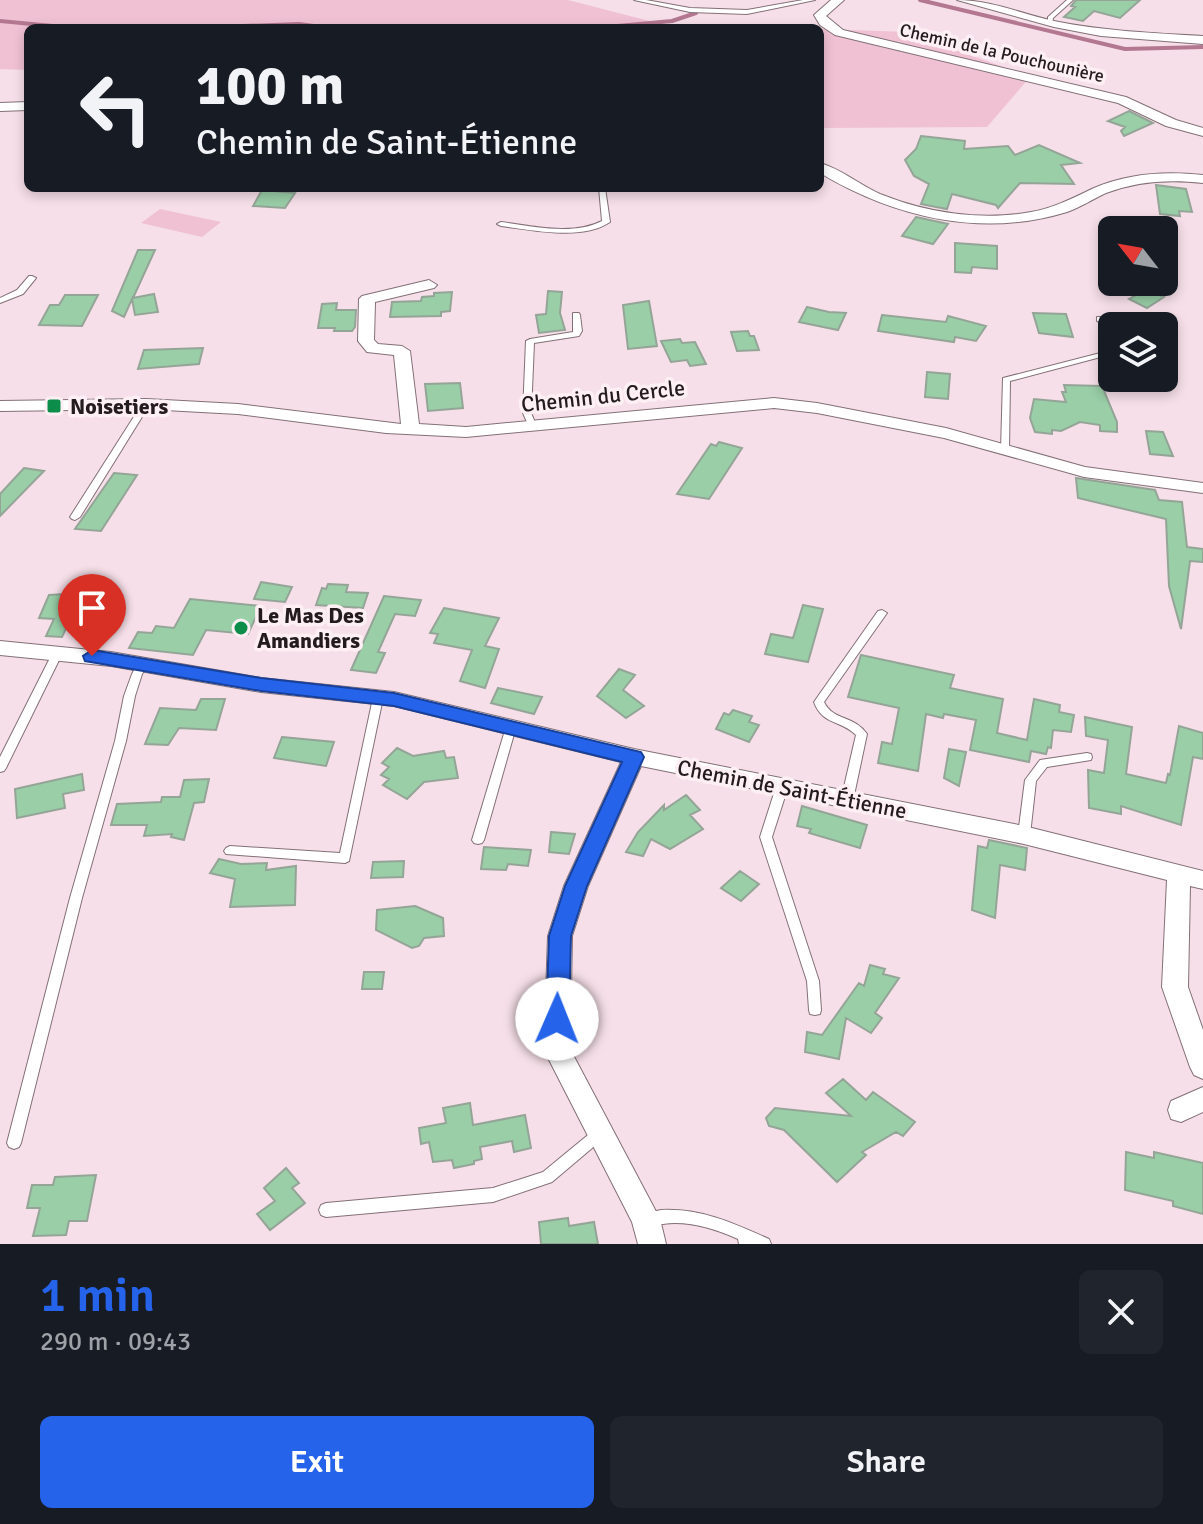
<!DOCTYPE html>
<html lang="en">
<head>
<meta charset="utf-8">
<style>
  body { margin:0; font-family:Signika,sans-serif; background:#20242c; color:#f1f3f6; height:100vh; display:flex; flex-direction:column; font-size:30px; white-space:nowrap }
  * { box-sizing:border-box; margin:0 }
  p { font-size:26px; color:#9ea1a6 }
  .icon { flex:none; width:44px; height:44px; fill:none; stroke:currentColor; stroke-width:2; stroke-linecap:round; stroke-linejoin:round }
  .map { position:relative; height:1244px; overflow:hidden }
  .side { display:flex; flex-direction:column; background:#171b24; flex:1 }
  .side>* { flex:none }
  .banner { position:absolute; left:24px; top:24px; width:800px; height:168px; border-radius:12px; box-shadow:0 4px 12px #0003; background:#171b24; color:#f1f3f6; overflow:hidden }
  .needle { width:52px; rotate:301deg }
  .buttons { position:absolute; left:1098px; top:216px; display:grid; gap:16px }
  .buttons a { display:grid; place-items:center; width:80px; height:80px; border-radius:12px; background:#171b24; box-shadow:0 4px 12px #0003; font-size:40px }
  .pin { position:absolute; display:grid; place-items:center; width:68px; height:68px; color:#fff; margin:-82px -34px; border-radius:50% 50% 50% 0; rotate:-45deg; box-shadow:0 0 8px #0007 }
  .pin .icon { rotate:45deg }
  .me { position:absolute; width:88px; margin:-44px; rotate:1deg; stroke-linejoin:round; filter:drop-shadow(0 0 6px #0008) }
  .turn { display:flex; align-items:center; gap:28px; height:168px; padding:0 40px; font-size:36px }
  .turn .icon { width:104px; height:104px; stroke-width:2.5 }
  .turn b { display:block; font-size:56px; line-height:68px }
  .round { display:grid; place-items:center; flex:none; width:84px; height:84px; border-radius:12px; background:#20242c }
  .head { display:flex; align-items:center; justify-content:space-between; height:136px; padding:0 40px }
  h1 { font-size:48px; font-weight:600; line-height:60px; color:#2563eb }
  .primary-button { display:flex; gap:16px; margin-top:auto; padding:16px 40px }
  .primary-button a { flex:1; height:92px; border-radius:12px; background:#2563eb; color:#fff; font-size:32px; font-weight:600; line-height:92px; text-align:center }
  .primary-button a+a { background:#20242c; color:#f1f3f6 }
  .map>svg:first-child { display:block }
</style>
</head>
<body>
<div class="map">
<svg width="1203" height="1244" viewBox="0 0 1203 1244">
  <rect width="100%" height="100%" fill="#f6dfe8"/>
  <!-- green -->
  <path fill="#efc1d3" d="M0 0H568L661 24 789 28H28V70L0 69Z
    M820 29 907 32 1030 77 987 127 820 128Z
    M160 209 221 222 202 237 141 223Z"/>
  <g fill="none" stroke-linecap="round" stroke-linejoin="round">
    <!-- stream -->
    <path stroke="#b37890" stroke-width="4" d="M920 0 1125 49 1203 47
      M0 21 74 28
      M114 28H179
      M191 28 299 24 328 28
      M596 28 672 21 696 13"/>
  </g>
  <!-- building -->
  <path fill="#99cea7" stroke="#94a598" stroke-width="2" d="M1076 0H1140L1120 18 1094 11 1083 21 1064 17 1075 7 1071 6Z
    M1129 111 1153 123 1124 136 1121 131 1125 127 1108 121Z
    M921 136 965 141 964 149 1008 146 1015 155 1039 145 1080 163 1061 165 1074 184 1020 183 998 208 996 205 952 194 947 209 936 207 921 204 929 184 914 176 905 160 916 149Z
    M1156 185 1186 189 1192 212 1179 211 1180 216 1160 214Z
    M262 190 295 193 285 208 253 206Z
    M916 217 948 224 933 244 902 236Z
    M955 243 997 246V269L972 267 971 273 955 272Z
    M138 250H155L133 298 154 294 158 312 135 315 132 299 124 317 112 311Z
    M1147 289 1164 297 1147 308 1129 299Z
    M548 291 562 292 560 313 565 330 539 333 536 315 546 314Z
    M452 292 450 311 441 312V316L390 317 392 302 421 301 422 297 434 296V293Z
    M65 295H98L82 326 39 325 50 305H59Z
    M649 301 657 346 628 349 623 305Z
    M337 303 336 310H356L355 327 352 331H334L335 328H318L322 304Z
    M807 307 829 312 846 313 838 330 799 322Z
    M1033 313 1066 314 1073 337 1039 333Z
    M882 315 946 322 948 316 986 326 976 341 955 337 954 342 878 331Z
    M748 331 750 336H754L759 350 737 351 731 332Z
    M680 339 682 343 695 342 706 364 690 366 687 360 671 362 661 341Z
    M203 348 199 364 138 369 144 350Z
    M927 372 950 374 948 399 925 397Z
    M460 383 463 408 428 411 425 384Z
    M1064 385 1102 386 1117 422V432L1100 431V425L1080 422 1061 431 1052 430V434L1035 432 1030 418 1034 399 1066 402 1062 392H1066Z
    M1146 431 1163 432 1173 456 1150 454Z
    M719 442 742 448 709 499 677 494 711 444 716 446Z
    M24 468 44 471 0 516V494Z
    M114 473 137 475 101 531 75 529Z
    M1076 478 1155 490 1159 500 1182 502 1187 547 1203 549V562L1190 561 1181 629 1169 586 1166 519 1078 498Z
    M261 582 292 587 285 602 254 599Z
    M328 584 348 585 346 592 368 593 363 608 316 605 322 588 326 589Z
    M83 593 62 637 46 636 54 619 39 618 49 595Z
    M384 596 421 600 415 616 395 614 378 652 385 653 376 673 351 670Z
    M190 599 261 606 248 634 206 630 193 655 129 648 138 632 152 633 156 626 174 628Z
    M803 605 823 609 808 662 765 654 771 634 793 638Z
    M444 608 499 618 485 646 499 649 485 688 460 681 472 650 434 643 438 634 430 633Z
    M861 655 954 675 950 688 1003 699 997 733 1027 740 1034 699 1060 705 1059 712 1074 715 1071 732 1053 730 1051 748 1048 747 1046 754 1031 751 1029 762 970 750 976 720 944 714 943 718 926 714 918 771 878 763 882 742 892 744 899 708 848 697Z
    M619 669 635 675 623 690 644 706 626 718 597 696Z
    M498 688 542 697 534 714 491 703Z
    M201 699H225L216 730 179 728 168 745 145 744 160 708 196 710Z
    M733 710 752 716 749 722 759 725 749 742 716 729 724 713 729 715Z
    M1085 717 1132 727 1126 774 1166 783 1168 774 1170 775 1179 726 1203 733V759L1193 757 1181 825 1121 806V814L1089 808 1088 770 1104 773 1108 740 1086 736Z
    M282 737 334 742 326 766 274 758Z
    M397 748 413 756 444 751 446 758 454 757 458 778 424 782 407 799 383 785 389 779 381 775 389 767 382 763Z
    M949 749 966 752 959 786 944 778Z
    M82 774 84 790 63 794 65 808 17 818 15 789Z
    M209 779 204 802 194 803 184 840 171 837 172 834 144 836 147 825H111L117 804 161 802 162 797H180L184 780Z
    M686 795 700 810 690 815 703 829 670 849 651 839 643 856 626 852 638 832 664 805V810Z
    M802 806 867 825 860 848 809 833 811 829 797 826Z
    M551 832 575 834 569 854 549 852Z
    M989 840 1027 848 1025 870 1000 865 995 918 972 910 978 846 987 848Z
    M484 847 531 850 528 866 508 864 506 870 481 869Z
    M219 859 241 864 267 863 266 870 296 866 295 905 230 907 235 879 210 873Z
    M404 861 403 877 371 878 373 862Z
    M740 871 759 884 741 901 721 888Z
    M415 906 443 918 444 936 424 938 419 946 412 948 376 930 377 910Z
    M870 965 885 969 883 974 899 978 875 1013 882 1018 871 1033 846 1018 839 1059 805 1052 807 1032 822 1035 859 983 864 986Z
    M364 972H384L382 989H362Z
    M843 1079 866 1100 873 1092 915 1122 903 1136 896 1132 862 1152 866 1155 837 1182 784 1130 769 1126 766 1118 775 1108 851 1116 826 1093Z
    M470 1103 473 1125 525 1115 531 1148 514 1152 512 1141 480 1147 482 1159 474 1161V1164L454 1168 452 1160 433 1162 429 1142 421 1144 419 1128 446 1123 443 1108Z
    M1126 1152 1154 1158V1152L1203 1163V1214L1173 1206V1201L1125 1190Z
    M286 1168 299 1183 292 1188 305 1203 270 1230 257 1214 275 1201 264 1188Z
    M96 1175 87 1221H69L66 1235 33 1236 40 1208H27L32 1185H53L55 1177Z
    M568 1218 569 1226 594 1222 598 1244H541L539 1222Z"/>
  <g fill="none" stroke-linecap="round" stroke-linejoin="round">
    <!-- service casing -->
    <g stroke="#837077" stroke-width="2">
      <path id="service" d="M634 0H646L690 8 747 10 803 0H815L747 14 690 12Z
        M1067 0H1073L1053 18 1052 24H1048V17Z
        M599 188H605L610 222C582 241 533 230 501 226L497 224 501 222C532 226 573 236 602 221Z
        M29 276H32L36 278 23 294 0 303V298L17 290Z
        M573 313H579L580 315 582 331 579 336 534 343 531 413 537 427 533 430 530 429 523 413 526 341 530 339 573 332Z
        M1097 317H1103L1120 326 1112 327 1097 321Z
        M1112 350V354L1010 381 1009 450 1005 453 1002 452 1001 450 1003 378Z
        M146 401 150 404 80 517 75 520 72 519 70 517 142 404Z
        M882 610 887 613 824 702C833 721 854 715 867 734L853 800 851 803H843L841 800 856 735C841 720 822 725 814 702L878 611Z
        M58 649 63 652 6 768 4 771 0 772V757L53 652Z
        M143 660 148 664 142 674 135 696 126 741 82 898 21 1143 19 1147 14 1149 9 1147 7 1143 70 898 115 741 124 696 132 674 139 661Z
        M378 694 382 695 383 698 349 861 345 863 226 854 224 851 226 848 230 846 340 853 373 698 374 695Z
        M511 723 515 724 516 727 484 840 482 843 478 844 474 843 472 840 506 727 507 724Z
        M1087 753 1091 754 1092 757 1091 760 1047 767 1036 781 1030 835 1028 838 1024 839 1020 838 1018 835 1025 780 1040 760Z
        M782 783 786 784 788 787 772 837 819 981 821 1010 820 1014 815 1015 810 1014 809 1010 807 981 760 837 776 787 778 784Z
        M599 1128 604 1130 606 1134 604 1138 552 1182 493 1202 326 1217 321 1215 319 1210 321 1205 326 1203 493 1188 543 1172 594 1130Z
        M661 1210C701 1208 733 1223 769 1239L771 1244H739L738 1239C718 1230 697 1223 675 1223 664 1223 653 1227 643 1224L641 1219 643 1214Z"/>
    </g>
    <!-- minor casing -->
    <g stroke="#837077" stroke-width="2">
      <path id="minor" d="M831 0H844L826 16 843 30 1126 97 1176 120 1203 128V136L1166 126 1118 103 835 35 820 25 814 15Z
        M957 0C991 0 1022 14 1054 21 1103 31 1153 33 1203 36V44L1101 36 1054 27Z
        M28 102V110L0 111V103Z
        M820 163C841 169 860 185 880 194 927 213 981 221 1031 212 1054 208 1073 198 1094 188 1129 173 1166 171 1203 175V183C1170 179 1137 181 1106 193 1093 199 1081 207 1067 212 982 238 895 218 820 173Z
        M429 280 437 285 434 288 375 302 374 340 378 344 402 346 410 351 419 424 466 427 774 398 817 403 946 428 1085 467 1203 483V493L1084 477 944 438 817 413 774 408 466 437 386 433 238 414 146 409 0 411V401L146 399 238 404 401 424 394 355 367 352 358 341 359 299 362 296Z
        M0 641 111 652 261 678 394 692 634 749 1024 826 1203 871V889L1190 886 1188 987 1203 1030V1079L1194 1075 1190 1067 1162 987 1167 880 1024 844 641 766 588 886 572 936 570 1049 660 1219 666 1244H638L632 1222 544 1050 548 936 564 886 621 762 394 706 261 692 111 666 0 655Z
        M1203 1087V1112L1181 1122 1171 1119 1168 1110 1171 1101Z"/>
    </g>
    <!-- service -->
    <use href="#service" fill="#fff" fill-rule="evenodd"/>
    <!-- minor -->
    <use href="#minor" fill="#fff" fill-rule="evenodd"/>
  </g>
  <!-- route -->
  <path fill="#2563eb" stroke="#184099" stroke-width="2" d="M92 650 261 678 394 693 641 752 644 757 587 886 571 936 569 1019 566 1026 557 1029 549 1026 546 1019 549 936 565 886 622 762 394 706 261 691 85 661 83 656Z"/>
  <!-- markers -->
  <g fill="#0d8d4a" stroke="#fdeff4" stroke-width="3">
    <rect x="46" y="398" width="16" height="16" rx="4"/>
    <circle cx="241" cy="628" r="8"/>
  </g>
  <g text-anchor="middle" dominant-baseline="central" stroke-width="7" stroke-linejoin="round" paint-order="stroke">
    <!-- far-street labels -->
    <g font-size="18" fill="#231b1e" stroke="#fdeff4">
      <text transform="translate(1002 53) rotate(13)">Chemin de la Pouchounière</text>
    </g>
    <!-- street labels -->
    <g font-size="22" fill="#231b1e" stroke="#fdeff4">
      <text transform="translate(603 396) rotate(-6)">Chemin du Cercle</text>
      <text transform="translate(792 789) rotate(11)">Chemin de Saint-Étienne</text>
    </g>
    <!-- poi labels -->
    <g font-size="22" font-weight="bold" fill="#231b1e" stroke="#fdeff4" text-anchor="start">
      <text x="70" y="406">Noisetiers</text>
      <text x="257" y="615">Le Mas Des<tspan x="257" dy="25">Amandiers</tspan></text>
    </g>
  </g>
</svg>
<div class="buttons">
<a><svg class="needle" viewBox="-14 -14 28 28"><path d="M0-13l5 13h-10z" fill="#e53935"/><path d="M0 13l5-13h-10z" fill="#9ea1a6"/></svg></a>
<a><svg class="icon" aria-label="layers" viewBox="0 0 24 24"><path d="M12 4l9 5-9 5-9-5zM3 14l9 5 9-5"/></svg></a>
</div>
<div class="pin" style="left:92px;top:656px;background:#d93025"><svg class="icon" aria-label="arrive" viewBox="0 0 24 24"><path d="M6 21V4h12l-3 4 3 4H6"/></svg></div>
<svg class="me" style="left:557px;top:1019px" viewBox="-20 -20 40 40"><circle r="19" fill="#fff"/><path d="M0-13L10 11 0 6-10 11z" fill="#2563eb"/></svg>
<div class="banner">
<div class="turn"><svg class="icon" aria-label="left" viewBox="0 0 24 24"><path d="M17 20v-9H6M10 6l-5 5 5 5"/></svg><div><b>100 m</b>Chemin de Saint-Étienne</div></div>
</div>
</div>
<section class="side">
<div class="head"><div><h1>1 min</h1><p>290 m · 09:43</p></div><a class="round"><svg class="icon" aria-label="close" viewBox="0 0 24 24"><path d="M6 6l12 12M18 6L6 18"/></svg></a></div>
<div class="primary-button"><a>Exit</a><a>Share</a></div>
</section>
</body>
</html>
